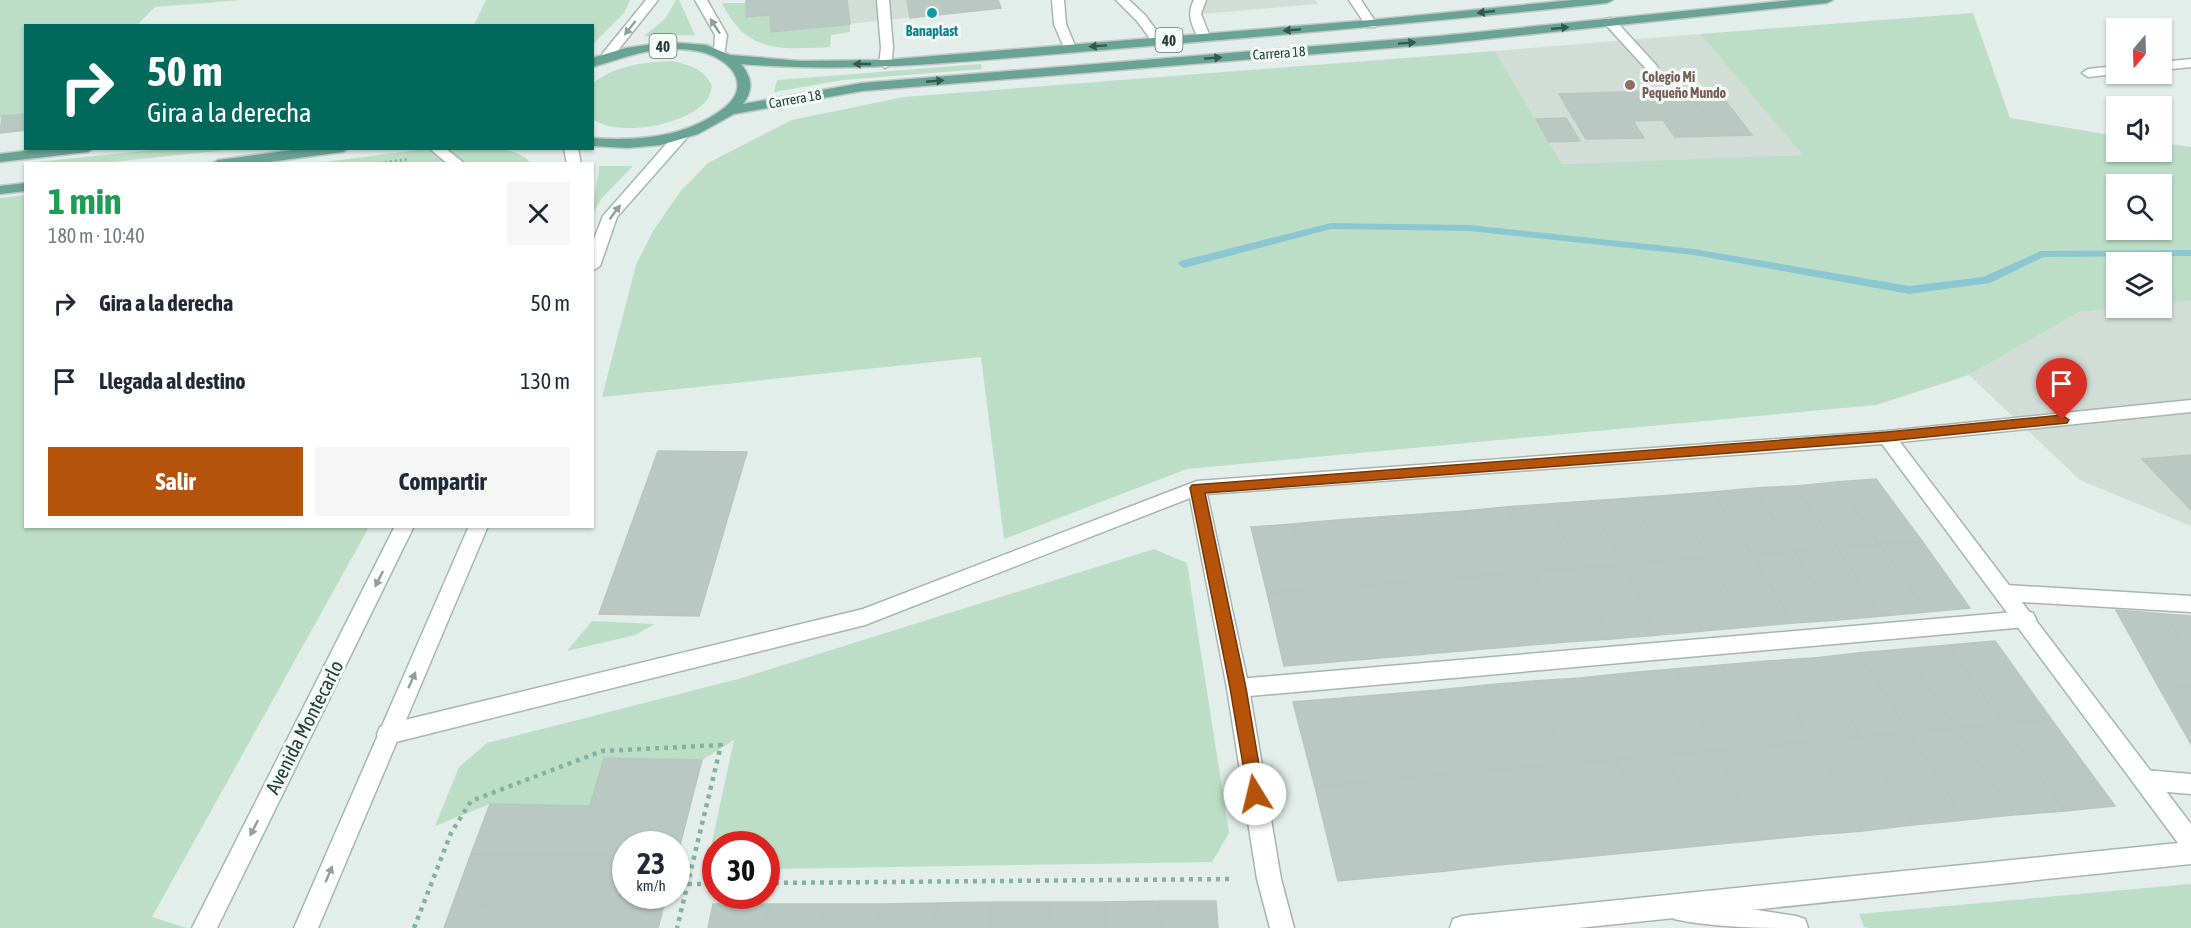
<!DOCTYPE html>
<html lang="es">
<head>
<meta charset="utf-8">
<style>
  body { margin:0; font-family:"Asap Condensed",sans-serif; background:#f6f6f7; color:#1f2937; height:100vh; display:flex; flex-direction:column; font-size:22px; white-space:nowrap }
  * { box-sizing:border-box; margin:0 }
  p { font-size:20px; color:#747a83 }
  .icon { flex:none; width:33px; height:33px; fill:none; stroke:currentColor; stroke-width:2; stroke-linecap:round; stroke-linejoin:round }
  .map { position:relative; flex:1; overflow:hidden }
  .sheet { position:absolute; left:24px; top:162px; width:570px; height:366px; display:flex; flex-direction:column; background:#fff; border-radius:0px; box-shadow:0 2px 4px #0004 }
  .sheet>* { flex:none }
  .guide { position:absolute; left:24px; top:24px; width:570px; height:126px; border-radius:0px; box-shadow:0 2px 4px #0004; background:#00695c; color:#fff; overflow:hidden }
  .needle { width:39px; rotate:199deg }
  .fabs { position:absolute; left:2106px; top:18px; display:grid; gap:12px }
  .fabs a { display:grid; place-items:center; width:66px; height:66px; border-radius:0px; background:#fff; box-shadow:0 2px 4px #0004; font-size:30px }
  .speed { position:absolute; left:612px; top:831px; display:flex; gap:12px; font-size:30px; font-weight:700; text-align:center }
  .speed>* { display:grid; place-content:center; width:78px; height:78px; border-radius:50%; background:#fff; box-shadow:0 2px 4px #0004; line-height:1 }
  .speed small { font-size:15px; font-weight:400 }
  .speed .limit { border:9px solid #d22; background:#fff; color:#111 }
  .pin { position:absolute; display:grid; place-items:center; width:51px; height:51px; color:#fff; margin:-62px -26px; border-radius:50% 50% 50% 0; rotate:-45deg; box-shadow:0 0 6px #0007 }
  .pin .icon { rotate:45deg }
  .me { position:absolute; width:66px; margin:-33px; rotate:351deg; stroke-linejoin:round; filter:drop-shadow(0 0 4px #0008) }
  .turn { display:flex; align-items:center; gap:21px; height:126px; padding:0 24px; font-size:27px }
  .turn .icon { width:78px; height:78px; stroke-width:2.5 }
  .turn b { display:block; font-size:42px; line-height:51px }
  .round { display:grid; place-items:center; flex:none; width:63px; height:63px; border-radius:0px; background:#f6f6f7 }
  .headline { display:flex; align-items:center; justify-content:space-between; height:102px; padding:0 24px }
  h1 { font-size:36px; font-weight:700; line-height:45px; color:#1e9e55 }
  .primary-button { display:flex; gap:12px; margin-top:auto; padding:12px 24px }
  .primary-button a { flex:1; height:69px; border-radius:0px; background:#b45309; color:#fff; font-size:24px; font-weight:700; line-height:69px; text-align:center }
  .primary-button a+a { background:#f6f6f7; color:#1f2937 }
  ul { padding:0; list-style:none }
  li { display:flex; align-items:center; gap:18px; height:78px; padding:0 24px }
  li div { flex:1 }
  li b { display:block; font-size:22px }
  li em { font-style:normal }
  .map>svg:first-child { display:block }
</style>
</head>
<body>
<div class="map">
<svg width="2191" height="928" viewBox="0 0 2191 928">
  <rect width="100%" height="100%" fill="#e3ede9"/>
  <!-- built -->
  <path fill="#d2ddd8" d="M746 0H998L1001 8 771 32 746 17Z
    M1192 0H1316L1318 4 1201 14Z
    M1700 34 1804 155 1562 164 1495 51Z
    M2191 301V526L2080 480 1969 375 2079 312 2124 308H2162V304Z"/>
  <!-- green -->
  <path fill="#bcdec6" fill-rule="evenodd" d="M0 0H242L155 7 137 25 26 26 25 114 2 116 0 118Z
    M486 0H630L624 13 593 44 592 26 474 25Z
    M676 0H679L695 35 644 36 665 19Z
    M722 3H746V17L770 15 771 31 850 24V32L831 35 830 47C780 49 747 54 722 3Z
    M1973 13 2010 118 2116 136V152H2162V143L2191 147V301L2162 304V262H2116V308H2124L2079 312 1969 375 1876 405 1187 469 1004 539 981 357 602 397 636 265 653 231 680 192 708 163 792 120 904 97 1495 51 1562 164 1803 155 1700 34ZM2116 184H2162V230H2116Z
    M673 61C692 66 704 69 712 86 711 90 710 96 707 100 688 125 618 138 593 119V83C617 65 644 62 673 61Z
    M981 64 982 69 843 80 774 92 777 80Z
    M433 148C462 149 510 140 531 163L309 164Z
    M162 149H236L102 163H27Z
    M599 166H633L602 198 593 213C592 196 599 182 599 166Z
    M25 195 26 526 369 527 152 917 187 928H0V198Z
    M1154 549 1187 563 1229 833 1212 862 767 869 766 844H716L715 870H706L734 740 702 760 604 758 590 806 490 804 435 826 459 767 487 743 742 678Z
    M592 621 655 624 635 635 567 651Z
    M2191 884V928H1870L1864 927 1859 914Z"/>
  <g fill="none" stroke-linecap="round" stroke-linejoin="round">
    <!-- stream -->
    <path fill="#8bc7d2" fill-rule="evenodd" d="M1331 223 1469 225 1694 249 1909 286 1983 277 2041 251 2191 250V256L2043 257 1990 283 1909 294 1694 255 1469 231 1331 229 1184 268 1178 264 1180 261Z"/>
  </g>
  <!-- building -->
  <path fill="#b9c8c2" stroke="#b6c7c0" stroke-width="1.5" d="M746 0H847L850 24 771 32 770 15 746 17Z
    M907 0H998L1001 8 910 18Z
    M1716 89 1752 135 1720 136 1686 90Z
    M1686 90 1720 136 1675 137 1663 120 1633 121 1644 138 1586 139 1559 94Z
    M26 114V130L0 133 2 116Z
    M1566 118 1580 141 1549 142 1536 119Z
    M658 451 747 452 699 616 599 614Z
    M2191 455V510L2142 459Z
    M1876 479 1922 541 1879 544 1836 482Z
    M1836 482 1879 544 1837 547 1795 486Z
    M1795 486 1837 547 1794 551 1755 488Z
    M1755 488 1794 551 1752 555 1713 492Z
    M1713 492 1752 555 1708 557 1673 495Z
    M1673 495 1708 557 1666 561 1631 498Z
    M1631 498 1666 561 1622 565 1590 501Z
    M1590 501 1622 565 1579 568 1548 504Z
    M1548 504 1579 568 1534 571 1506 507Z
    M1506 507 1534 571 1491 575 1464 511Z
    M1464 511 1491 575 1446 579 1422 514Z
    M1422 514 1446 579 1402 582 1379 517Z
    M1379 517 1402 582 1357 586 1337 520Z
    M1337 520 1357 586 1312 589 1293 524Z
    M1293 524 1312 589 1267 593 1251 527Z
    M1922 541 1970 608 1927 612 1879 544Z
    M1879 544 1927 612 1882 616 1837 547Z
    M1837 547 1882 616 1838 620 1794 551Z
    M1794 551 1838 620 1793 623 1752 555Z
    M1752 555 1793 623 1748 627 1708 557Z
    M1708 557 1748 627 1703 631 1666 561Z
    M1666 561 1703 631 1658 635 1622 565Z
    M1622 565 1658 635 1611 639 1579 568Z
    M1579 568 1611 639 1566 642 1534 571Z
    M1534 571 1566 642 1519 646 1491 575Z
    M1491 575 1519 646 1472 650 1446 579Z
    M1446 579 1472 650 1426 654 1402 582Z
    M1402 582 1426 654 1380 658 1357 586Z
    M1357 586 1380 658 1332 662 1312 589Z
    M1312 589 1332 662 1284 666 1267 593Z
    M2116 610 2165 614 2191 657V687L2157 684Z
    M2165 614 2191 616V657Z
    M1995 641 2051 719 2003 724 1949 645Z
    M1949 645 2003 724 1956 728 1904 649Z
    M1904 649 1956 728 1909 732 1858 653Z
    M1858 653 1909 732 1861 737 1813 658Z
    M1813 658 1861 737 1812 741 1767 661Z
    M1767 661 1812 741 1764 746 1721 665Z
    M1721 665 1764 746 1715 751 1674 669Z
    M1674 669 1715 751 1666 754 1628 673Z
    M1628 673 1666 754 1616 759 1580 678Z
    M1580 678 1616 759 1567 764 1534 681Z
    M1534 681 1567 764 1517 768 1486 685Z
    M2157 684 2191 687V744Z
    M1486 685 1517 768 1467 772 1439 690Z
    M1439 690 1467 772 1416 777 1390 694Z
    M1390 694 1416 777 1366 782 1342 698Z
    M1342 698 1366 782 1315 787 1293 702Z
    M2051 719 2115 806 2065 811 2003 724Z
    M2003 724 2065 811 2014 815 1956 728Z
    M1956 728 2014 815 1964 820 1909 732Z
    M1909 732 1964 820 1913 825 1861 737Z
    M1861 737 1913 825 1863 831 1812 741Z
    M1812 741 1863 831 1811 835 1764 746Z
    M1764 746 1811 835 1761 840 1715 751Z
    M1715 751 1761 840 1708 845 1666 754Z
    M1666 754 1708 845 1657 850 1616 759Z
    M604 758 702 760 690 806H590Z
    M1616 759 1657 850 1604 855 1567 764Z
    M1567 764 1604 855 1552 860 1517 768Z
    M1517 768 1552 860 1498 865 1467 772Z
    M1467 772 1498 865 1446 871 1416 777Z
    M1416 777 1446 871 1391 876 1366 782Z
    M1366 782 1391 876 1338 881 1315 787Z
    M490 804 590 806 574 855 471 854Z
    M590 806H690L677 857 676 844H626V856L574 855Z
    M471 854 574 855 557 908 452 906Z
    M574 855 626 856V896H667L663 909 557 908Z
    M1159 901 1161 928H1105L1104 902Z
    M1159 901H1216L1218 928H1161Z
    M992 902H1049L1048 928H991Z
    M992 902 991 928H934L937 903Z
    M1049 902H1104L1105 928H1048Z
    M937 903 934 928H878L881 904Z
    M713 904H769L765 928H708Z
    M769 904H825L821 928H765Z
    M825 904H881L878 928H821Z
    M452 906 557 908 551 928H444Z
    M557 908 663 909 658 928H551Z"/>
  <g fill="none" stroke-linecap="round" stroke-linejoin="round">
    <!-- service casing -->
    <g stroke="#a6b5b0" stroke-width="3">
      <path id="service" d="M877 0H889L893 48 891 64 885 68 879 64 881 48Z
        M1052 0H1064L1066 24 1076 48 1074 51H1066L1064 48 1054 24Z
        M1116 0H1129L1145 15 1164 41 1162 44H1154L1137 21Z
        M1194 0H1206L1201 14 1210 37 1208 40H1200C1192 27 1186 14 1194 0Z
        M1349 0H1361L1377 24 1375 27H1367Z
        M1610 18 1614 19 1656 65 1658 68 1656 71H1648L1606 25V19Z
        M2191 59V67L2162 70V62Z
        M2116 66V74L2088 77 2082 73 2088 69Z
        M429 148H445L465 164H448Z
        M2006 585 2191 596V612L2006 601 1999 599 1996 593 1999 587Z
        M2026 611 2033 613 2036 619 2033 625 2026 627 1238 697 1231 694 1227 688 1231 682 1238 679Z
        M2145 770 2191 774V794L2145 790 2137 787 2134 780 2137 773Z
        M1683 899 1796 916 1805 919 1808 928C1766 928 1714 928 1674 919L1671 911 1674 903Z"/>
    </g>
    <!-- minor casing -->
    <g stroke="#a6b5b0" stroke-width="3">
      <path id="minor" d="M2191 400V412L1900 442 2191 824V864L1578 928H1450L1453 919 1462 916 2178 843 1882 444 1207 494 1249 688 1281 879 1294 928H1270L1257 879 1227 688 1190 498 865 625 388 744 380 741 377 734 380 727 388 724 863 609 1197 481 1887 431Z"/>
    </g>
    <!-- tertiary casing -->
    <g stroke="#a6b5b0" stroke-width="3">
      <path id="tertiary" d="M646 0H658L611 59H603L601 56 603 53Z
        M695 0H707L727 35 724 57 720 58 714 54 715 35Z"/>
    </g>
    <!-- secondary casing -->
    <g stroke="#a2b9b1" stroke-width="3">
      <path id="secondary" d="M680 133 687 137 685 140 617 217 600 266 592 271V244L603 216 675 134Z
        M564 148H578L581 164H567Z
        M395 526H414L217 928H192Z
        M469 526H488L318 928H294Z"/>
    </g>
    <!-- primary casing -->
    <g stroke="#c1c9c7" stroke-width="3">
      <path id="primary" d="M1573 0H1613L1607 3C1439 21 1271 36 1102 50 981 60 862 74 741 64 752 78 754 89 743 104L862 83 1439 36 1793 0H1833L1827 3 1439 44 862 91 734 114 698 134 661 145 627 148 592 146V138C637 141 682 138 720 111 752 89 736 63 705 53 693 49 680 49 668 49 641 50 618 60 592 67V58L626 48 667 42 706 45 730 55 801 61 885 60 1371 20Z
        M47 148H94L88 152 0 162V154Z
        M307 148H349L343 152 254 164H211L218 160Z
        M26 183V191L0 194V186Z"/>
    </g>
    <!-- path-far1 -->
    <path stroke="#84b1a3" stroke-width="3" stroke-dasharray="2 3" stroke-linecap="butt" d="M375 164 409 159"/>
    <!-- path -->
    <path stroke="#84b1a3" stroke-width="4.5" stroke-dasharray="4 5" stroke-linecap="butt" d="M766 883 1232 879
      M688 884H716
      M414 928 451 833 471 801 602 751 721 745 677 928"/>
    <!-- service -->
    <use href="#service" fill="#fff" fill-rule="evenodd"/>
    <!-- minor -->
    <use href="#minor" fill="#fff" fill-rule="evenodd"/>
    <!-- tertiary -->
    <use href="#tertiary" fill="#fff" fill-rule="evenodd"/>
    <!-- secondary -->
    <use href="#secondary" fill="#fff" fill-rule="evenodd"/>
    <!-- primary -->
    <use href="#primary" fill="#68a394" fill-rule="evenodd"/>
  </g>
  <!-- one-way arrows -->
  <defs><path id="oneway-solid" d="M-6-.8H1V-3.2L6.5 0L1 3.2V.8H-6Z" transform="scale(1.5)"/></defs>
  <g fill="#34584e">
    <use href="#oneway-solid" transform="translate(1486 12) rotate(174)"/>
    <use href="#oneway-solid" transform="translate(1560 28) rotate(-6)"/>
    <use href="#oneway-solid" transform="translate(1292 30) rotate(176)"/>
    <use href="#oneway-solid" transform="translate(1407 43) rotate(-4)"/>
    <use href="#oneway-solid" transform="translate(1098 46) rotate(176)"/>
    <use href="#oneway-solid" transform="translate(1213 58) rotate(-4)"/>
    <use href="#oneway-solid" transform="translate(862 64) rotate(180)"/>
    <use href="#oneway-solid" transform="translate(935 81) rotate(-5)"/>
  </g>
  <g fill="#919f9b">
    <use href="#oneway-solid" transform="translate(715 26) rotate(-123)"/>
    <use href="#oneway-solid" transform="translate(630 28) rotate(128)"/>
    <use href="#oneway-solid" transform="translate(615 212) rotate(-53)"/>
    <use href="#oneway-solid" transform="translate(379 579) rotate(117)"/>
    <use href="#oneway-solid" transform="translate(412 680) rotate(-66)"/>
    <use href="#oneway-solid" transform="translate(254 828) rotate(117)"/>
    <use href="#oneway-solid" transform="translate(329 874) rotate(-67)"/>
  </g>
  <!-- route -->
  <path fill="#b45309" stroke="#753606" stroke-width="1.5" d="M2062 415 2069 420 2067 423 1887 441 1205 493 1246 688 1264 794 1261 800 1255 802 1249 800 1230 688 1190 488 1192 485 1887 432Z"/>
  <!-- markers -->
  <circle fill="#0f9aa8" stroke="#f4faf7" stroke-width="2" cx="932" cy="13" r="6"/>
  <circle fill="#8d6e63" stroke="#f4faf7" stroke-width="2" cx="1630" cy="85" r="6"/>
  <g text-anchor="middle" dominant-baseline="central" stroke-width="6" stroke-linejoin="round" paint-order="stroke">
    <!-- far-culture labels -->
    <g font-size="14" font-weight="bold" fill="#0d838f" stroke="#f4faf7">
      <text x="932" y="31">Banaplast</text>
    </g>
    <!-- far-street labels -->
    <g font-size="14" fill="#233f37" stroke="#f4faf7">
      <text transform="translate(1279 53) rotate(-4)">Carrera 18</text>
      <text transform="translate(795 99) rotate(-10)">Carrera 18</text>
    </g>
    <!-- far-education labels -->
    <g font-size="14" font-weight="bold" fill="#785e54" stroke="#f4faf7" text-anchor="start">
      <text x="1642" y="77">Colegio Mi<tspan x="1642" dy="16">Pequeño Mundo</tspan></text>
    </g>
    <!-- shield labels -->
    <g fill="#f4faf7" stroke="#627771" stroke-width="1.5">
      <rect x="1155.5" y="28" width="27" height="24" rx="4.5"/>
      <rect x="649.5" y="34" width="27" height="24" rx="4.5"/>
    </g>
    <g font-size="15" font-weight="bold" fill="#233f37">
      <text x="1169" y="40">40</text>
      <text x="663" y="46">40</text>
    </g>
    <!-- near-street labels -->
    <g font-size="20" fill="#233f37" stroke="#f4faf7">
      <text transform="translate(304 727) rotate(-63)">Avenida Montecarlo</text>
    </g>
  </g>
</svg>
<div class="fabs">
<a><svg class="needle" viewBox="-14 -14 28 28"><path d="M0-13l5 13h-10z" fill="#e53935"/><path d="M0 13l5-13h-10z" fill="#747a83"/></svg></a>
<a><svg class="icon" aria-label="sound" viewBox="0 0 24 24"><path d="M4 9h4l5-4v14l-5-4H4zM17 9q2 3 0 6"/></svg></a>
<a><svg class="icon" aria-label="search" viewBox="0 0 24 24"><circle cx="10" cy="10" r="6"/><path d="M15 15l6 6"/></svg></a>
<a><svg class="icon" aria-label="layers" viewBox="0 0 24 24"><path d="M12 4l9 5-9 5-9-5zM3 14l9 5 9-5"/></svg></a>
</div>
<div class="speed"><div>23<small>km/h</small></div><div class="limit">30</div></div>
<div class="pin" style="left:2062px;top:420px;background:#d93025"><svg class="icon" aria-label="arrive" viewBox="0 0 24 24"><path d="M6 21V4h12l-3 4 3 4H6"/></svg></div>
<svg class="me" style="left:1255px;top:794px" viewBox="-20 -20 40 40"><circle r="19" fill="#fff"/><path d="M0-13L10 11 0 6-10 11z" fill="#b45309"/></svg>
<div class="guide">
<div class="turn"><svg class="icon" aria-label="right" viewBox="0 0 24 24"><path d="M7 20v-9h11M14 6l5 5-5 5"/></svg><div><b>50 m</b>Gira a la derecha</div></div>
</div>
<section class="sheet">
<div class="headline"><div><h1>1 min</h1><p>180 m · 10:40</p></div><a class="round"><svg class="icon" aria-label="close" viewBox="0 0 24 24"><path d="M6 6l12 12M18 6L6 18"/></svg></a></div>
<ul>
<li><svg class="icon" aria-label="right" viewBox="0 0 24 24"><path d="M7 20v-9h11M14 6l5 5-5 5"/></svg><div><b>Gira a la derecha</b></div><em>50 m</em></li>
<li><svg class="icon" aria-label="arrive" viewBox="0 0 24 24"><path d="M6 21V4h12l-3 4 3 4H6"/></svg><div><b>Llegada al destino</b></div><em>130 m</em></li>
</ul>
<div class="primary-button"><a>Salir</a><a>Compartir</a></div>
</section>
</div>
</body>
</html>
